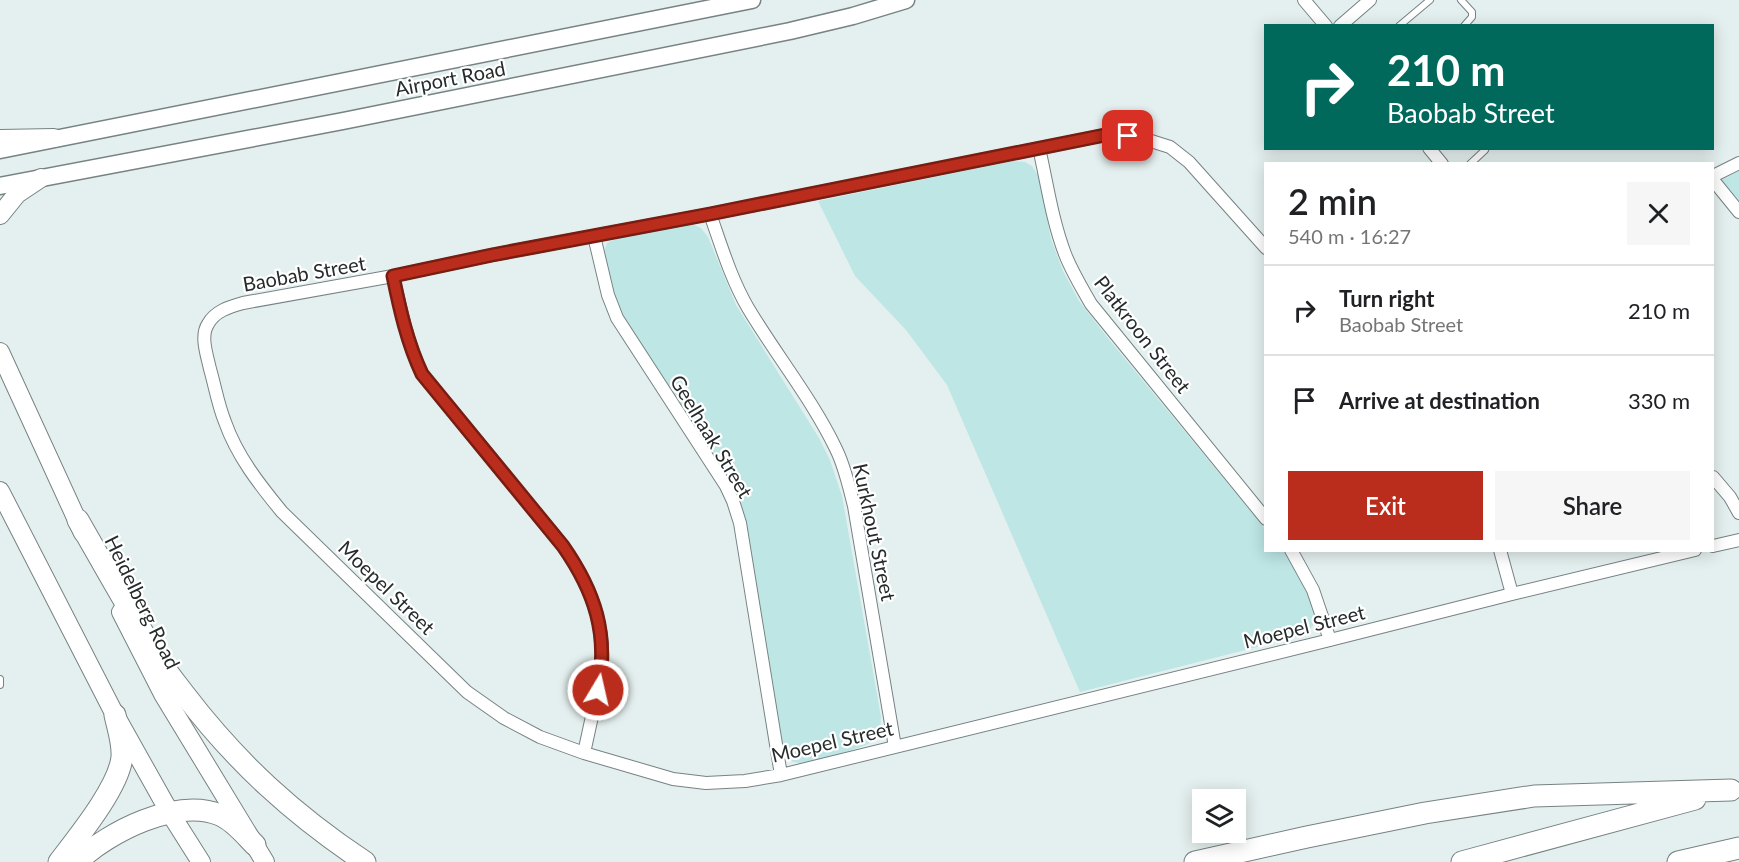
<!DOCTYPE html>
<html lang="en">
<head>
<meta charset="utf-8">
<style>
  body { margin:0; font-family:Lato,sans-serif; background:#f6f6f6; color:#202124; height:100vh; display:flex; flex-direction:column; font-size:22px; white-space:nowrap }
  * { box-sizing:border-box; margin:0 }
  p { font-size:20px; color:#757577 }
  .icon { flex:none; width:33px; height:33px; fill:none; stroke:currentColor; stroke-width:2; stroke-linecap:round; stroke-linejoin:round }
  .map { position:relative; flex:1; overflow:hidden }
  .drawer { position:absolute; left:1264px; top:162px; width:450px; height:390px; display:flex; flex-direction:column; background:#fff; border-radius:0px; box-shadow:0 3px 15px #0003 }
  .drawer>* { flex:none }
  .hud { position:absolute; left:1264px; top:24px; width:450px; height:126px; border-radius:0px; box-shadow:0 3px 15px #0003; background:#00695c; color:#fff; overflow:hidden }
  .controls { position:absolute; left:1192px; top:789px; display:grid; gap:12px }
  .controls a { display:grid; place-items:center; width:54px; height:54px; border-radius:0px; background:#fff; box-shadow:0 3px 15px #0003; font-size:30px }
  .pin { position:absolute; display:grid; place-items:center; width:51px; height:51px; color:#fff; margin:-26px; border-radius:12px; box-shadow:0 3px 9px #0006 }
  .me { position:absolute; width:66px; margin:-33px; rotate:9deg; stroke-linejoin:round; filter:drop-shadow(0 0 4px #0008) }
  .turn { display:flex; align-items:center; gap:21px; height:126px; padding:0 24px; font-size:27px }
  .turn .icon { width:78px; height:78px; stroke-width:2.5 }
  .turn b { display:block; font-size:42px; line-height:51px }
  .round { display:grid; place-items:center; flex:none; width:63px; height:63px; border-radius:0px; background:#f6f6f6 }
  .summary { display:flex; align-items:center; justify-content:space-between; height:102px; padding:0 24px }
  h1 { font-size:36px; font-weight:600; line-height:45px }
  .button { display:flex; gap:12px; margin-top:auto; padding:12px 24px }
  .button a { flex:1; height:69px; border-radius:0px; background:#ba2d1c; color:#fff; font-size:24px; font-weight:600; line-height:69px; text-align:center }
  .button a+a { background:#f6f6f6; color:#202124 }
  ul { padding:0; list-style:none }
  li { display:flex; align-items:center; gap:18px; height:90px; padding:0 24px; border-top:2px solid #e0e0e0 }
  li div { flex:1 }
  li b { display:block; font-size:22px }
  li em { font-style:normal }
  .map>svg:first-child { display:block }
</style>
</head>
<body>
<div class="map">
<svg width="1739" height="862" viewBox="0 0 1739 862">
  <rect width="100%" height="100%" fill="#e4f0ef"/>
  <!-- green -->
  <path fill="#bde6e5" d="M1013 161 1025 162 1032 166 1039 177 1051 239 1063 271 1079 301 1107 337 1266 530V550L1283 551 1287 555C1296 571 1314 598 1315 617 1315 626 1308 632 1301 636L1080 692 947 385 906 330 855 276 818 201Z
    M1739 171V216L1716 183Z
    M692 224 701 228 708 237 736 305 819 438 830 460 842 496 881 717C880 724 882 733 876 739 869 747 811 763 799 763 792 762 788 760 782 756L745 520 628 330C621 311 602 271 604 252 604 250 607 244 607 243 629 232 667 227 692 224Z"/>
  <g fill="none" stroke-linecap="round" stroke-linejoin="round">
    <!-- lane casing -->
    <g stroke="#778282" stroke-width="8">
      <path id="lane" d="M1461 0 1472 12V17L1464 26
        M1399 26 1430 0
        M1470 164 1485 150 1483 148
        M0 679V685"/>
    </g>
    <!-- street casing -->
    <g stroke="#778282" stroke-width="14">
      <path id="street" d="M1304 0 1326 26
        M1340 26 1370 0
        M1039 148C1047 183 1052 220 1065 254 1072 272 1082 288 1091 304L1266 519
        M1429 148 1442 164
        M1713 176 1739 163
        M1713 180 1739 212
        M710 214C721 245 731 279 748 308 776 355 812 399 836 449 845 467 849 487 854 506L895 747
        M594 236 608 295 617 318 726 486 733 501 740 523 781 775
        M1266 248 1189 162 1170 147 1151 141 1128 136 1105 135 710 214 492 255 393 276 243 303C229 307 215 311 208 324 200 336 207 355 210 369 215 386 218 405 225 422 237 456 259 484 282 512L467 692 504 718 540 737 584 753 673 779 706 783 745 781 781 775 1330 640 1512 594 1695 550
        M393 276C401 310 407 342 422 374L563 546C588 581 605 622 602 667 601 677 598 688 596 698 592 716 588 735 584 753
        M1713 477 1730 497 1739 513
        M1713 546 1739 540
        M1291 550 1313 590 1330 640
        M1500 550 1512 594"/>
    </g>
    <!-- secondary casing -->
    <g stroke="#778282" stroke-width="19">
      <path id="secondary" d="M0 150 752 0
        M0 186 343 121 790 31 853 16 906 0"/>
    </g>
    <!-- primary casing -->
    <g stroke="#778282" stroke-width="20">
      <path id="primary" d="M0 139 54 138
        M0 215 17 194 41 178
        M0 352 83 533
        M0 491 115 715 170 813 201 862
        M121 612 163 694 265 862"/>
    </g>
    <!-- highway casing -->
    <g stroke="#778282" stroke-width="23">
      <path id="highway" d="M78 520C105 567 132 616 161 662 168 674 177 684 185 695 237 763 294 815 365 862
        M59 862C78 837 119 787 122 757 123 743 118 729 115 715
        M77 862C108 832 177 797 220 815 234 821 244 834 255 845
        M1195 862 1307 837 1425 813 1534 796 1731 790
        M1462 862 1695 799
        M1678 862 1739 848"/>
    </g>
    <!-- lane -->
    <use href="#lane" stroke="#fff" stroke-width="6"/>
    <!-- street -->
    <use href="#street" stroke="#fff" stroke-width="12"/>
    <!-- secondary -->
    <use href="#secondary" stroke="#fff" stroke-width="16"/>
    <!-- primary -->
    <use href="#primary" stroke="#fff" stroke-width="18"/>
    <!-- highway -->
    <use href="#highway" stroke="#fff" stroke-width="21"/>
  </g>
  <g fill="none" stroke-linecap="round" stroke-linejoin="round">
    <!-- route casing -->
    <g stroke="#791d12" stroke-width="15">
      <path id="route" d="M598 690C609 634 595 592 563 546L422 374C407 342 400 310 393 276L492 255 710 214 1105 135 1128 136"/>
    </g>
    <!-- route -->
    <use href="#route" stroke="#ba2d1c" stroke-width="10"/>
  </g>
  <g text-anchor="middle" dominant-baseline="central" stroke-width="4.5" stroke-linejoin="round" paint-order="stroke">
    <!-- street labels -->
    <g font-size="20" fill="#262b2b" stroke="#fff">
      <text transform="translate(450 78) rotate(-11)">Airport Road</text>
      <text transform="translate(304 273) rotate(-10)">Baobab Street</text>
      <text transform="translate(1143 334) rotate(52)">Platkroon Street</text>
      <text transform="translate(712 436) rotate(59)">Geelhaak Street</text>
      <text transform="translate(875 532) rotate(78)">Kurkhout Street</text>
      <text transform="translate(387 587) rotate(44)">Moepel Street</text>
      <text transform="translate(143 602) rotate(64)">Heidelberg Road</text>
      <text transform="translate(1304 626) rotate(-14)">Moepel Street</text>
      <text transform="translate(832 741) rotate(-13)">Moepel Street</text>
    </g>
  </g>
</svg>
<div class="controls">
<a><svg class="icon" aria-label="layers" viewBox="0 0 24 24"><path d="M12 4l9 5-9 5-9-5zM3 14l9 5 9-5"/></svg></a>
</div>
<div class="pin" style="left:1128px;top:136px;background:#d93025"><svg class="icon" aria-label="arrive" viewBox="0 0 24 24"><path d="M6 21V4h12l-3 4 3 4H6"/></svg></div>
<svg class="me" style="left:598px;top:690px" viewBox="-20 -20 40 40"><circle r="17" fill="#ba2d1c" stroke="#fff" stroke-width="3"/><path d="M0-11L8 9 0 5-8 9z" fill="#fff"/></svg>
<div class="hud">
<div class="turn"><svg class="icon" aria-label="right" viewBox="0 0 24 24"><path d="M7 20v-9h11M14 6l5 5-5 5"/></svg><div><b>210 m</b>Baobab Street</div></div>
</div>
<section class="drawer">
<div class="summary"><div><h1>2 min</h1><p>540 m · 16:27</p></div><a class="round"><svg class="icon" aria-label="close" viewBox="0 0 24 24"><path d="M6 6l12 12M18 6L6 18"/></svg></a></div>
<ul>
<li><svg class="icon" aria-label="right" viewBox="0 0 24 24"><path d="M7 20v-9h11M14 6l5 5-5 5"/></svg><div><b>Turn right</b><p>Baobab Street</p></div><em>210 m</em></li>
<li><svg class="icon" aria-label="arrive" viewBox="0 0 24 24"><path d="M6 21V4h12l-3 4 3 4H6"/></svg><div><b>Arrive at destination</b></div><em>330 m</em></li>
</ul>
<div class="button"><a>Exit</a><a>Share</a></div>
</section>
</div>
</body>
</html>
